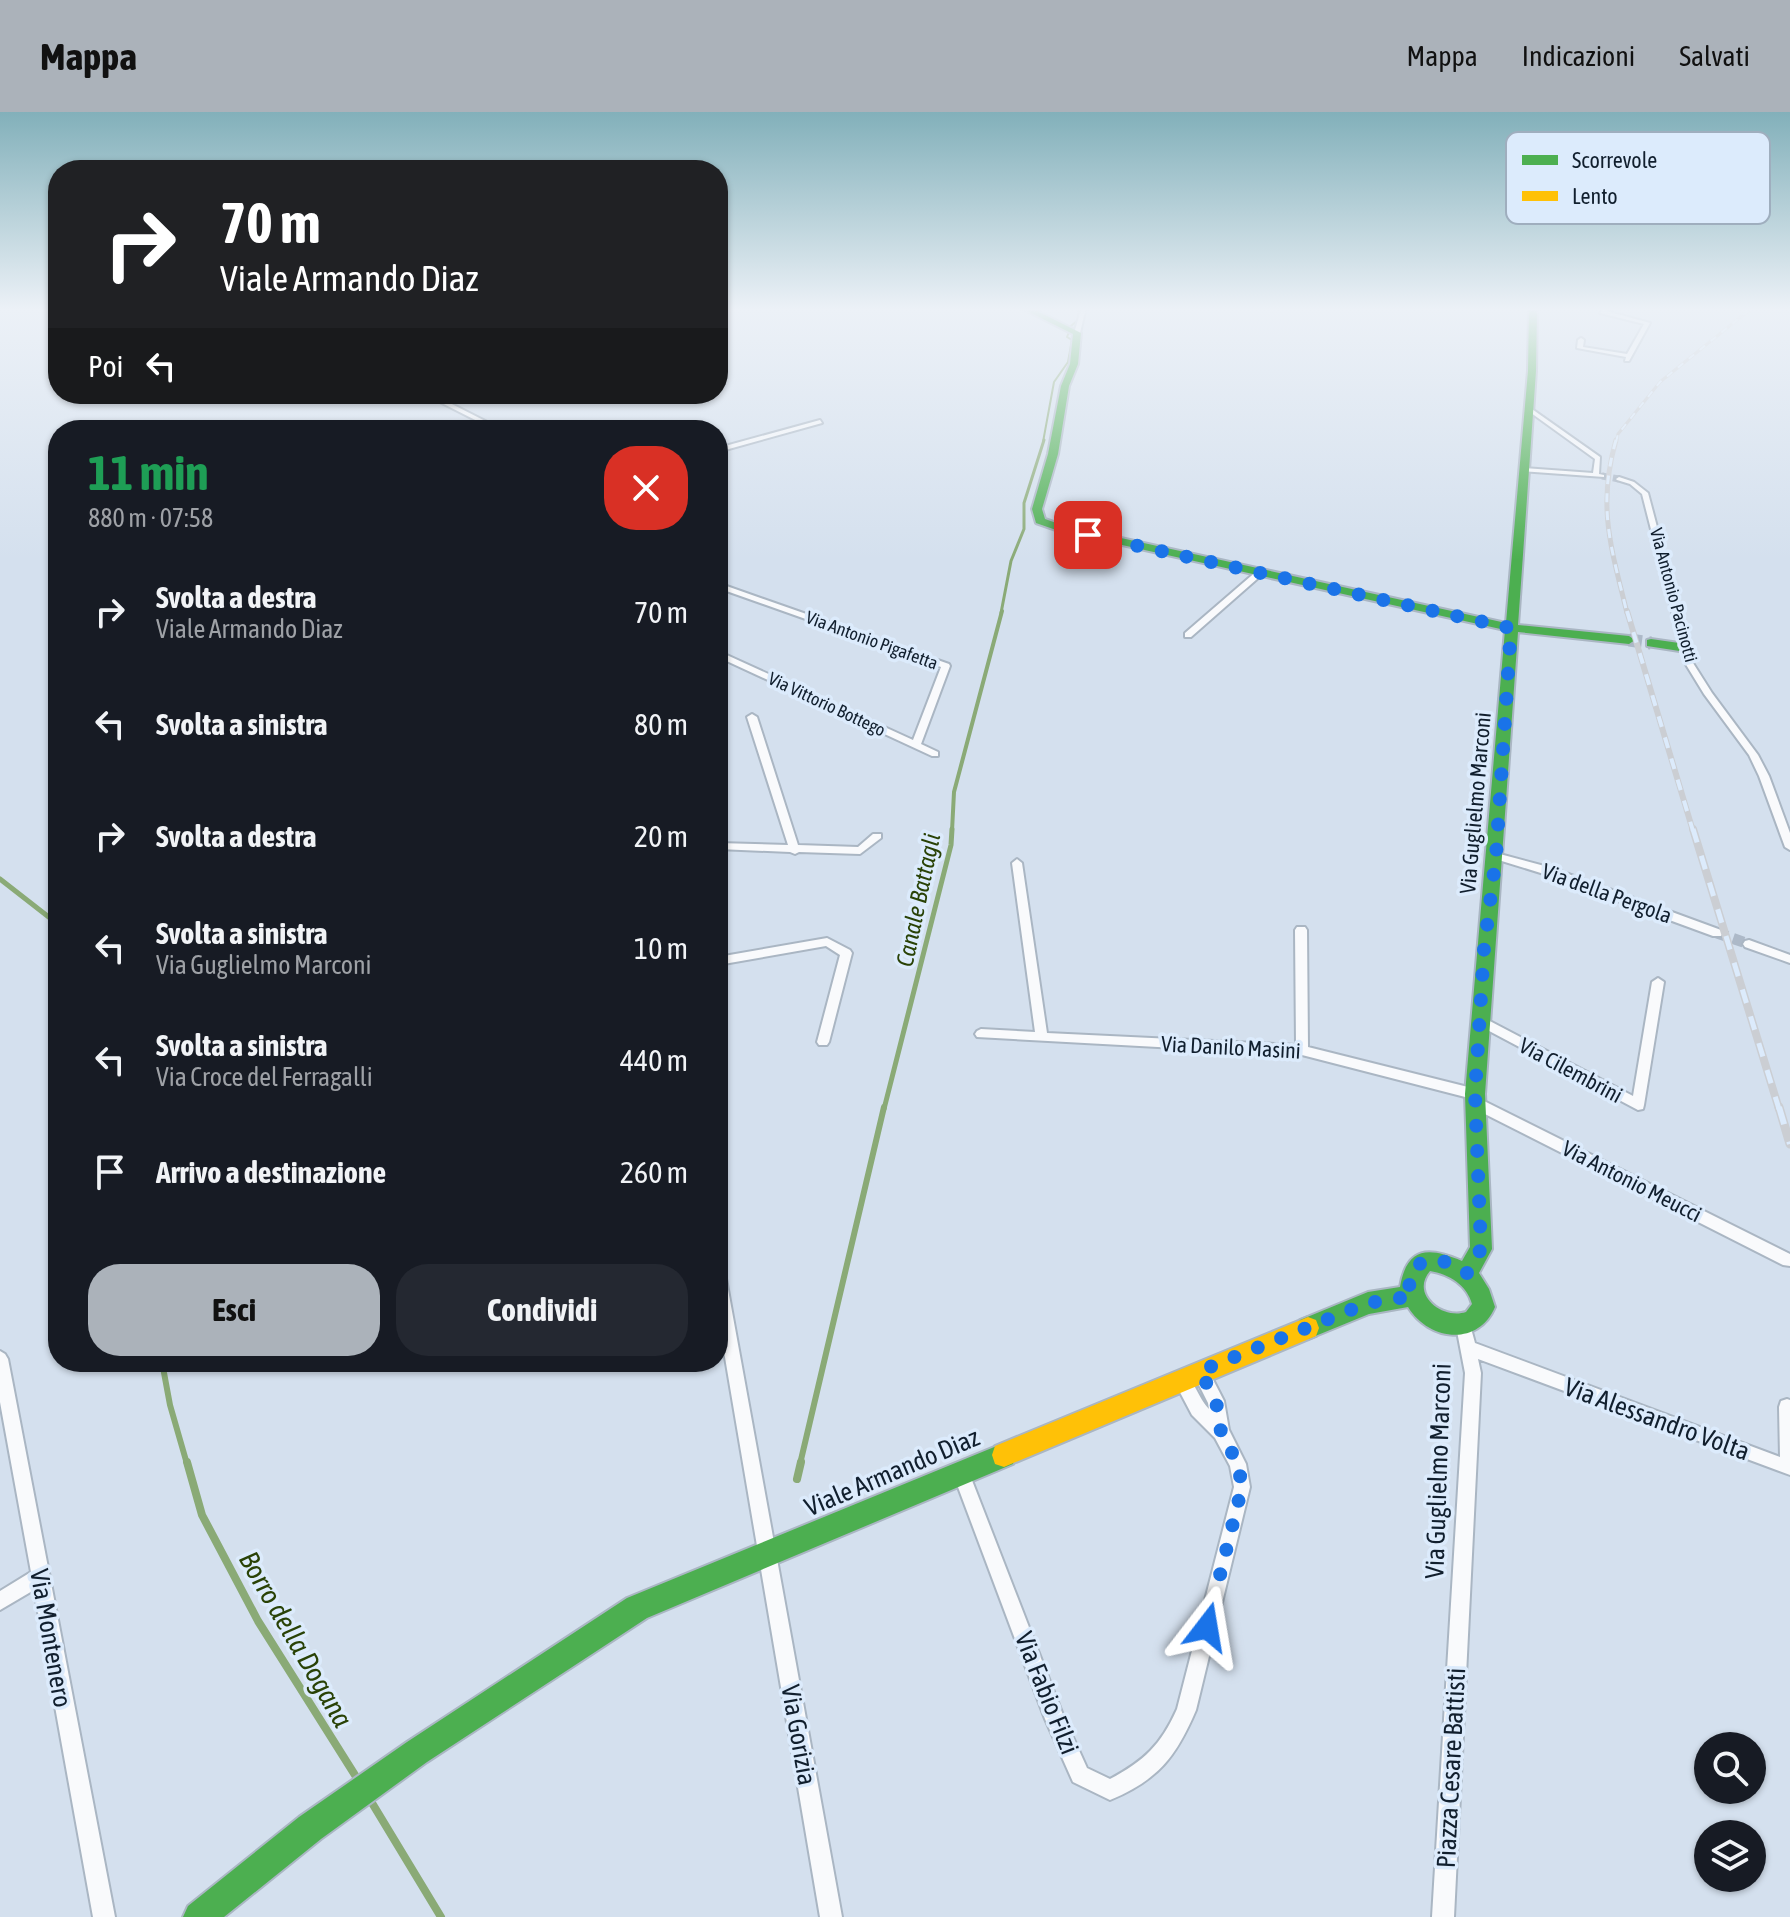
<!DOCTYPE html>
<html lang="it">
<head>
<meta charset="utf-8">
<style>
  body { margin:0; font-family:"Asap Condensed",sans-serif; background:#242831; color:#f1f3f6; height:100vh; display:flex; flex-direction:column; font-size:30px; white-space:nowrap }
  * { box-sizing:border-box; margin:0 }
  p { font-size:26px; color:#9ea1a6 }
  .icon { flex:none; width:44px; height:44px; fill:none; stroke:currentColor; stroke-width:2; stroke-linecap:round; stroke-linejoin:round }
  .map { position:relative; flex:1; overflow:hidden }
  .panel { position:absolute; left:48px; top:308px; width:680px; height:952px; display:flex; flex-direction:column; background:#171b24; border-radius:32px; box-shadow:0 2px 6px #0004 }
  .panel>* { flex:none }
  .top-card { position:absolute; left:48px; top:48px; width:680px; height:244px; border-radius:32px; box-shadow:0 2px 6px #0004; background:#202124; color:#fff; overflow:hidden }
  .fabs { position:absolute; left:1694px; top:1620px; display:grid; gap:16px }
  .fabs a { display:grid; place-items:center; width:72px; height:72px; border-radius:50%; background:#171b24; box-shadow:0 2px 6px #0004; font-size:40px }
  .pin { position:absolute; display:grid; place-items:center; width:68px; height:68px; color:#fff; margin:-34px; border-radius:16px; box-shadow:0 4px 12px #0006 }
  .me { position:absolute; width:88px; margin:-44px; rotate:14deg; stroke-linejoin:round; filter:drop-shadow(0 0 6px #0008) }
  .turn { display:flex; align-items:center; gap:28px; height:168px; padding:0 40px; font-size:36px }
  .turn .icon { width:104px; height:104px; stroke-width:2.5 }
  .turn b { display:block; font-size:56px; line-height:68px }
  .then { display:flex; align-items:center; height:76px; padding:0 40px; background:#0003; gap:16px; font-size:30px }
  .round { display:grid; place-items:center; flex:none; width:84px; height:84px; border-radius:32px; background:#242831 }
  .summary { display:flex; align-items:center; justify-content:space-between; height:136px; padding:0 40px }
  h1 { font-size:48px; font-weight:700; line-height:60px; color:#1e9e55 }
  .primary-button { display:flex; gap:16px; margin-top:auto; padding:16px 40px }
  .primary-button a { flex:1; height:92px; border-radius:32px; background:#abb2ba; color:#111; font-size:32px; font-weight:700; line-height:92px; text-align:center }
  .primary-button a+a { background:#242831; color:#f1f3f6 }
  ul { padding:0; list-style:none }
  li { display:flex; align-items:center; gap:24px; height:112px; padding:0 40px }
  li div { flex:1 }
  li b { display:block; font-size:30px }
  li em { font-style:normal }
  header { display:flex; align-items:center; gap:48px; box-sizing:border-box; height:112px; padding:0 40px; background:#abb2ba; color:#111 }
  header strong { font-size:38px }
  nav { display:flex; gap:44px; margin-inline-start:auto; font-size:28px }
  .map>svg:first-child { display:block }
</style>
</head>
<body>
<header>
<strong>Mappa</strong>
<nav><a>Mappa</a><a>Indicazioni</a><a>Salvati</a></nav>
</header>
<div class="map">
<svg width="1790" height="1805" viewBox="0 0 1790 1805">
  <rect width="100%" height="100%" fill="#d4e0ee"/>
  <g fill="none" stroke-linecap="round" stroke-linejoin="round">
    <!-- stream-far5 -->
    <path stroke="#8aaa76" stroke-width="2" d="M1071 214 1078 208 1079 195
      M1043 330 1054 270 1068 250 1072 228 1067 225 1069 220"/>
    <!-- stream-far4 -->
    <path stroke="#8aaa76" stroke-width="3" d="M1001 501 1011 449 1024 417V391L1044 328"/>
    <!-- stream-far3 -->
    <path stroke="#8aaa76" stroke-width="4" d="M952 719 954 680 1002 499"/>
    <!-- stream-far2 -->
    <path stroke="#8aaa76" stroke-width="5" d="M0 767 50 806 58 824
      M884 997 951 733 952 717"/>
    <!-- stream-far1 -->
    <path stroke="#8aaa76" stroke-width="6" d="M162 1250 170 1293 187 1352
      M800 1352 884 995"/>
    <!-- stream -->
    <path stroke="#8aaa76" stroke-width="8" d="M187 1350 202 1403 258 1509 360 1671
      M797 1367 801 1350
      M369 1686 441 1805"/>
    <!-- street-tunnel-far1 -->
    <path stroke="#adb9c8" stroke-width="7" stroke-dasharray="7 4" stroke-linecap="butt" d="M1602 364 1619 367"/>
    <!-- street-tunnel -->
    <path stroke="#adb9c8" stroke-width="11" stroke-dasharray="11 6" stroke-linecap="butt" d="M1717 821 1749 832"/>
    <!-- secondary-tunnel -->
    <path stroke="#adb9c8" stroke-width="13" stroke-dasharray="13 7" stroke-linecap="butt" d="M1629 528 1651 531"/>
    <!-- street casing -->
    <g stroke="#aab6c3" stroke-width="4">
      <path id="street" d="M1082 195H1086L1080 221 1077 223 1074 221Z
        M1605 195H1610L1606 199 1650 211 1629 249H1625L1626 245 1577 236 1578 228 1581 226 1584 228 1583 235 1627 242 1644 212 1600 201Z
        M424 282H432L503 318H495Z
        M1529 295 1600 345 1599 362 1604 363V365L1522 359V357L1524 356 1593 361 1595 347 1527 298Z
        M820 308 822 311 718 340V336Z
        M1619 365 1634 370 1648 381 1693 551 1712 581 1758 643 1769 664 1790 721V738L1785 735 1759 664 1749 643 1704 582 1685 551 1642 382 1630 372 1617 368 1616 367Z
        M1258 458 1265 460 1191 525H1185V521Z
        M718 471 949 552 950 554 921 632 938 640V644H932L718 545V539L913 628 941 555 718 476Z
        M752 602 757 605 798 733 858 735 873 722H881V726L860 742 799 740 795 742 790 740 718 737V731L788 733 747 605Z
        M1496 741 1552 756 1721 818 1723 821 1721 824H1713L1544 762 1492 746 1491 744Z
        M1017 747 1022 751 1047 921 1296 933 1295 818 1297 815H1305L1307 818 1308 935 1480 978 1481 982 1478 986 1790 1142V1154L1783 1153 1471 995 1470 991 1473 987 1302 943 977 925 975 922 977 919 981 917 1035 920 1012 751Z
        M827 826 850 838 852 841 829 930 827 933H819L817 930 840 843 826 834 718 853V845Z
        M1749 828 1790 843V851L1745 835 1743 832 1745 829Z
        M1658 866 1664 870 1644 993 1643 997 1638 998 1476 912 1474 909 1476 906H1484L1633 984 1652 870Z
        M718 1154 723 1156 725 1161 842 1805H820L718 1204Z
        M1464 1207 1469 1209 1475 1231 1780 1345 1779 1295 1781 1289 1787 1287 1790 1288V1363L1478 1247 1481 1261 1454 1805H1432L1465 1261 1456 1214 1459 1209Z
        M0 1239 5 1242 8 1247 115 1805H93L34 1478 0 1498V1479L31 1460 0 1290Z
        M1200 1251 1206 1254 1224 1289 1229 1318 1246 1352 1250 1375 1196 1598C1176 1645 1158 1668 1110 1688L1073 1670 1045 1607 952 1359 954 1353 960 1351 966 1353 1063 1603 1087 1656 1110 1667C1144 1649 1161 1633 1177 1597L1234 1375 1230 1354 1215 1326 1192 1303 1173 1267 1175 1261 1181 1259C1194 1266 1198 1286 1209 1297L1208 1291 1192 1259 1194 1254Z"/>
    </g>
    <!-- fast casing -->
    <g stroke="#aab6c3" stroke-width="4">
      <path id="fast" d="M1019 195H1029L1081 221 1078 252 1069 274 1058 342 1042 397 1045 407 1062 413 1506 511 1528 259 1529 195H1537L1536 259 1518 513 1629 524 1635 528 1629 532 1518 520 1485 982 1492 1137 1479 1161 1489 1177 1495 1195C1478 1235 1429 1229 1408 1195L1369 1202 1308 1227 1300 1224 1297 1216 1300 1208 1368 1180 1400 1175C1407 1134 1429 1135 1462 1149L1470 1135 1465 982 1505 518 1059 419 1036 411 1032 397 1048 342 1061 274 1070 252 1073 222ZM1430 1159C1449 1162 1467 1173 1472 1192L1466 1200C1442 1208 1410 1182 1430 1159Z
        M1651 527 1686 532 1692 536 1686 540 1647 534V528Z
        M1004 1331 1013 1334 1016 1343 1013 1352 647 1506 427 1650 321 1727 224 1805H183L188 1794 299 1705 407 1630 627 1486Z"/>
    </g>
    <!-- slow casing -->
    <g stroke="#aab6c3" stroke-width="4">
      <path id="slow" d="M1308 1205 1316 1208 1319 1216 1316 1224 1004 1355 995 1352 992 1343 995 1334Z"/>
    </g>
    <!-- street -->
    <use href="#street" fill="#f9fafc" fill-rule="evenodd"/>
    <!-- fast -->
    <use href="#fast" fill="#4caf50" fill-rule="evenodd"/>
    <!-- slow -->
    <use href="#slow" fill="#ffc107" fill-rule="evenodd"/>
    <!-- rail-far4 casing -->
    <g stroke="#cbced3" stroke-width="3">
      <path id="rail-far4" d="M1616 330 1618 322 1660 270 1753 195"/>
    </g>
    <!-- rail-far3 casing -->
    <g stroke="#cbced3" stroke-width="5">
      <path id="rail-far3" d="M1616 328C1597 395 1611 435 1627 501"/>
    </g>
    <!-- rail-far2 casing -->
    <g stroke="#cbced3" stroke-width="6">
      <path id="rail-far2" d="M1627 499 1693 719"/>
    </g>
    <!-- rail-far1 casing -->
    <g stroke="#cbced3" stroke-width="8">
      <path id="rail-far1" d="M1693 717 1779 997"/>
    </g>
    <!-- rail casing -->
    <g stroke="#cbced3" stroke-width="9">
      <path id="rail" d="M1779 995 1790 1032"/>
    </g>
    <!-- rail-far4 -->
    <use href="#rail-far4" stroke="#dcebfc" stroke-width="2" stroke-dasharray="7" stroke-linecap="butt"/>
    <!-- rail-far3 -->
    <use href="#rail-far3" stroke="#dcebfc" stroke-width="3" stroke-dasharray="9" stroke-linecap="butt"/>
    <!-- rail-far2 -->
    <use href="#rail-far2" stroke="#dcebfc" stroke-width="4" stroke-dasharray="11" stroke-linecap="butt"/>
    <!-- rail-far1 -->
    <use href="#rail-far1" stroke="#dcebfc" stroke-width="5" stroke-dasharray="14" stroke-linecap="butt"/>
    <!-- rail -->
    <use href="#rail" stroke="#dcebfc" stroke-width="6" stroke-dasharray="18" stroke-linecap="butt"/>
  </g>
  <!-- sky -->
  <linearGradient id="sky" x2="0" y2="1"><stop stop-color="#82b0ba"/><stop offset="0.44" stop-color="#ecf1f7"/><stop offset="1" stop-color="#ecf1f7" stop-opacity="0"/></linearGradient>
  <rect width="1790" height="448" fill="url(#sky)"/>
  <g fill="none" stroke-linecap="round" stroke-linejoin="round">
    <!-- route -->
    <path stroke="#1a73e8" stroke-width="14" stroke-dasharray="0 25.2" d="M1088 423 1511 516 1496 744 1484 837 1475 982 1481 1137 1467 1161C1449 1149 1429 1141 1412 1158L1409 1175 1413 1184 1368 1191 1200 1259 1216 1289 1221 1320 1238 1352 1242 1375 1207 1515"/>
  </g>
  <g text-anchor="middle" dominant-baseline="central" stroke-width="7" stroke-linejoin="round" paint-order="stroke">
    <!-- far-street labels -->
    <g font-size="18" fill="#111f2e" stroke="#dcebfc">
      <text transform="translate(1674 483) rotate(75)">Via Antonio Pacinotti</text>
      <text transform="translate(872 528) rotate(20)">Via Antonio Pigafetta</text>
      <text transform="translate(827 592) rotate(25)">Via Vittorio Bottego</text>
    </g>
    <!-- street labels -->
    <g font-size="22" fill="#111f2e" stroke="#dcebfc">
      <text transform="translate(1475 691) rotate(-85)">Via Guglielmo Marconi</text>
      <text transform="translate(1607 781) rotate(20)">Via della Pergola</text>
      <text transform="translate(1231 935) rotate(3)">Via Danilo Masini</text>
      <text transform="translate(1571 958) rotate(28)">Via Cilembrini</text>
      <text transform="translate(1632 1069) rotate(27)">Via Antonio Meucci</text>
    </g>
    <!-- water labels -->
    <g font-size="24" font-style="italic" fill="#294206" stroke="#dcebfc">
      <text transform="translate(918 788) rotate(-78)">Canale Battagli</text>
    </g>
    <!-- near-street labels -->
    <g font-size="26" fill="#111f2e" stroke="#dcebfc">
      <text transform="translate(1657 1307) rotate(20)">Via Alessandro Volta</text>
      <text transform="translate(1438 1359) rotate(-88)">Via Guglielmo Marconi</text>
      <text transform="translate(892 1360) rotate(-23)">Viale Armando Diaz</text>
      <text transform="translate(51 1526) rotate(80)">Via Montenero</text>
      <text transform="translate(1047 1581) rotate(68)">Via Fabio Filzi</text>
      <text transform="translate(799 1623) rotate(80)">Via Gorizia</text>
      <text transform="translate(1451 1656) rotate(-87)">Piazza Cesare Battisti</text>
    </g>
    <!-- near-water labels -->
    <g font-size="28" font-style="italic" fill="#294206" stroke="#dcebfc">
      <text transform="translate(296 1527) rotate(60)">Borro della Dogana</text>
    </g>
  </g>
  <!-- legend -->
  <rect x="1506" y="20" width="264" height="92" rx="12" fill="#dcebfc" stroke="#9faebe" stroke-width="2"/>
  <rect x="1522" y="43" width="36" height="10" fill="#4caf50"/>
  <rect x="1522" y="79" width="36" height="10" fill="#ffc107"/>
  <g font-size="22" fill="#111f2e">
    <text x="1572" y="56">Scorrevole</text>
    <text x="1572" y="92">Lento</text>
  </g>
</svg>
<div class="fabs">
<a><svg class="icon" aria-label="search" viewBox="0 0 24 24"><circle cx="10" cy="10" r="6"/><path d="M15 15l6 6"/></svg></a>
<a><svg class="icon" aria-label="layers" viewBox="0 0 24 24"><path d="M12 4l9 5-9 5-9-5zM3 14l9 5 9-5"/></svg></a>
</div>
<div class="pin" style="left:1088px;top:423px;background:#d93025"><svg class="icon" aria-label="arrive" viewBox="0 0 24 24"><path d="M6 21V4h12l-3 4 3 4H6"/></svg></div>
<svg class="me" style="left:1207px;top:1515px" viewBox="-20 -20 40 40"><path d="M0-17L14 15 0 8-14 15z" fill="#1a73e8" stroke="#fff" stroke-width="4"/></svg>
<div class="top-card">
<div class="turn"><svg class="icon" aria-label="right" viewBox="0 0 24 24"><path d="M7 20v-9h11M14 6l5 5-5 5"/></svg><div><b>70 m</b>Viale Armando Diaz</div></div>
<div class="then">Poi<svg class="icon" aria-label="left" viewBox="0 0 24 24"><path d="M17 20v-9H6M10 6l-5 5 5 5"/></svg></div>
</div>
<section class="panel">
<div class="summary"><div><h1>11 min</h1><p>880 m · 07:58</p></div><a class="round" style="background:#d93025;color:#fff"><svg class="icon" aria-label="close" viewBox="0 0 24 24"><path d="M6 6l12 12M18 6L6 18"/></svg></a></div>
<ul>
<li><svg class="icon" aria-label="right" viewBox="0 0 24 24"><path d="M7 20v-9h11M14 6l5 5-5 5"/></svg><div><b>Svolta a destra</b><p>Viale Armando Diaz</p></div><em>70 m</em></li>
<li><svg class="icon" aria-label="left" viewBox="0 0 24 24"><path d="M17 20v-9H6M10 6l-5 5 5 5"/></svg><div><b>Svolta a sinistra</b></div><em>80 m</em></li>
<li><svg class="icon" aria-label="right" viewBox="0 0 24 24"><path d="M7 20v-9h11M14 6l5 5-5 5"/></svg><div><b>Svolta a destra</b></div><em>20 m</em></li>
<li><svg class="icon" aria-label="left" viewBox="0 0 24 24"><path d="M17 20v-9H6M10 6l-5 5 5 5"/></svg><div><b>Svolta a sinistra</b><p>Via Guglielmo Marconi</p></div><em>10 m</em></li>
<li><svg class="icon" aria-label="left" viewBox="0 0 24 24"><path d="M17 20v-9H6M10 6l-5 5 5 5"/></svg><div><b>Svolta a sinistra</b><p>Via Croce del Ferragalli</p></div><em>440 m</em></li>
<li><svg class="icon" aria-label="arrive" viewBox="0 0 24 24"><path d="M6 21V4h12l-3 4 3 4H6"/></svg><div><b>Arrivo a destinazione</b></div><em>260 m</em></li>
</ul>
<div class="primary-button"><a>Esci</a><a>Condividi</a></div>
</section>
</div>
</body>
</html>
